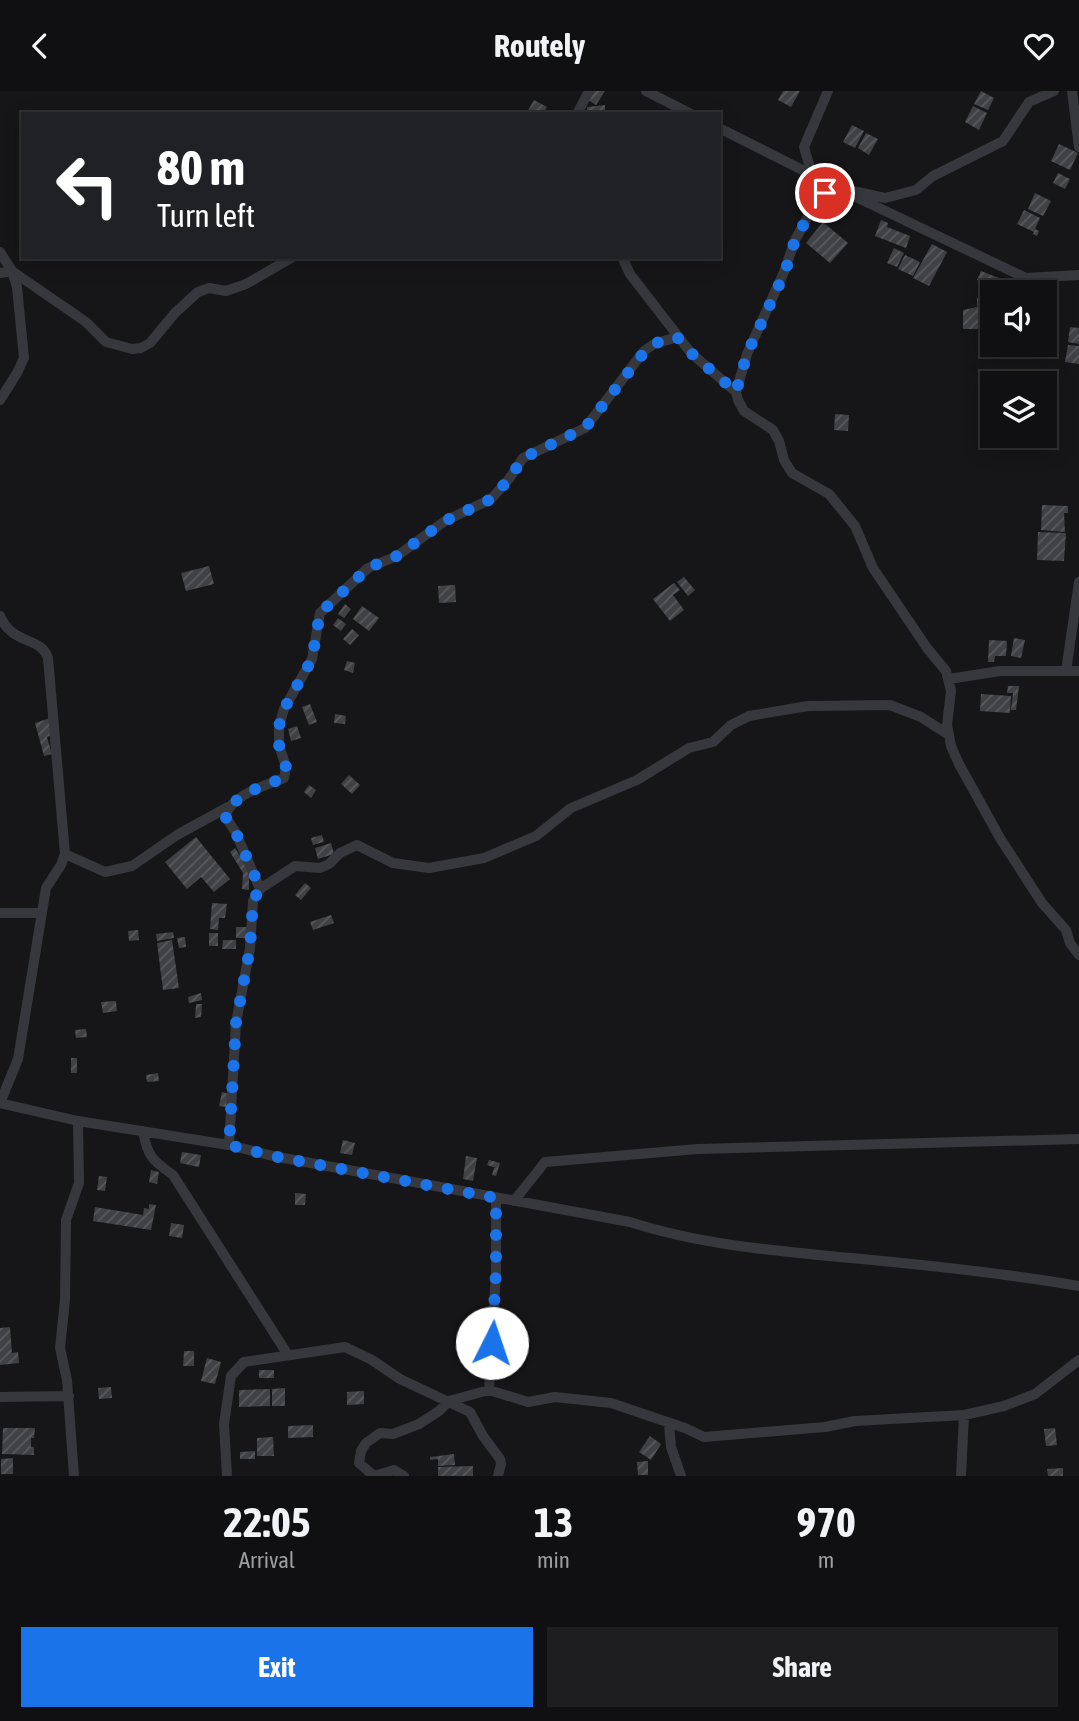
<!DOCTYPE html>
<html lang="en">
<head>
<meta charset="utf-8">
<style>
  body { margin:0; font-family:"Asap Condensed",sans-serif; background:#1e1e20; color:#f1f3f6; height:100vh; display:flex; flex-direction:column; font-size:26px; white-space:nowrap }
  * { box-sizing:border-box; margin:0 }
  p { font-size:23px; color:#9c9d9f }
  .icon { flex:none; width:38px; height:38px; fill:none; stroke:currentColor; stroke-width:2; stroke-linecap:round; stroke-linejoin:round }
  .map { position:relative; height:1385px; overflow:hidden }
  .sheet { display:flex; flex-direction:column; background:#101012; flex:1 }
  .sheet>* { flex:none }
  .guide { position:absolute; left:21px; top:21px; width:700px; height:147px; border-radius:0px; box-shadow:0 4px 18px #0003,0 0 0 2px #303032; background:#202124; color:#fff; overflow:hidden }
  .buttons { position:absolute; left:980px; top:189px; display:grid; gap:14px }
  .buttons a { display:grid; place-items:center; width:77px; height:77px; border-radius:0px; background:#101012; box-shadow:0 4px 18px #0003,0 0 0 2px #303032; font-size:35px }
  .pin { position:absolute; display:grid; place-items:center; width:60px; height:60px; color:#fff; margin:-30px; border:4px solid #fff; border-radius:50%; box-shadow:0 2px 7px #0007 }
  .me { position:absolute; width:77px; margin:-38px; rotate:4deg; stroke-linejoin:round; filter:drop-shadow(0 0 5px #0008) }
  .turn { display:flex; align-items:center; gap:24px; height:147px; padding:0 21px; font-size:32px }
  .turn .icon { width:91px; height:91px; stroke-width:2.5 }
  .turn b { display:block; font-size:49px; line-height:60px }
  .eta { display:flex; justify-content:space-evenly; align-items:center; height:119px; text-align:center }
  .eta b { font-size:42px; font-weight:700; line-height:49px }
  .action { display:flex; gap:14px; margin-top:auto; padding:14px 21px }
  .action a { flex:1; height:80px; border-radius:0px; background:#1a73e8; color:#fff; font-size:28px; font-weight:700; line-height:80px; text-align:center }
  .action a+a { background:#1e1e20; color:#f1f3f6 }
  header { display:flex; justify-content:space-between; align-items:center; height:91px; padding:0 21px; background:#101012; font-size:32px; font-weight:700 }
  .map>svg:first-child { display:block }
</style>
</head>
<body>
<header><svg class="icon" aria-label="back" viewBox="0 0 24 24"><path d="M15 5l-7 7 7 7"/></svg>Routely<svg class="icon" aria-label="heart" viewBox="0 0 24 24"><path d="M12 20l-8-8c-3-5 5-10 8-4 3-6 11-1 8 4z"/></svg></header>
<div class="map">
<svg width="1079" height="1385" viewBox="0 0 1079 1385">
  <defs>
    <pattern id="building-hatch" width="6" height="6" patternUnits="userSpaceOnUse" patternTransform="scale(1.75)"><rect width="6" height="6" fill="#404145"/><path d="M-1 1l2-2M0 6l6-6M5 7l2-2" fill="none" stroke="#595a5e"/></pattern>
  </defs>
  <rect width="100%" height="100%" fill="#161618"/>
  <!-- building -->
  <path fill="url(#building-hatch)" d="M593 0H605L596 14 588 9Z
    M783 0H800L791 16 778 9Z
    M981 0 994 7 988 19 974 13Z
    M534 9 547 16 543 23H526Z
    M605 14V22L587 23V16Z
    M973 15 987 22 979 39 965 31Z
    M852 34 864 40 855 57 843 51Z
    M866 42 878 48 869 64 858 57Z
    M1059 53 1078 62 1070 79 1051 70Z
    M1058 82 1070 88 1065 98 1053 92Z
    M1035 102 1051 110 1043 125 1028 118Z
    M1024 119 1040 127 1035 138 1039 140 1037 145 1033 143 1034 141 1017 133Z
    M881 129 888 132 887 136 910 145 906 157 875 145Z
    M823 131 848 152 830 172 806 152Z
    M932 153 947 161 929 195 913 187Z
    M894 157 904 162 897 176 887 172Z
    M905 164 920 171 913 185 898 178Z
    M981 180 1004 189 1001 199 977 189Z
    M977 207H980L979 238H963V219L977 216Z
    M1070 236 1079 237V253L1068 251Z
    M1068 254 1079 255V273L1065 271Z
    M835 323 849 324 848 340 834 339Z
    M1042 414 1068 415V422H1064L1065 441 1041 439Z
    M1038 441 1066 442 1064 470 1037 469Z
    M209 475 214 493 186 500 181 482Z
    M684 486 695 499 688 505 677 491Z
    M674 492 680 499 673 504 684 519 670 530 653 508Z
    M455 494 456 511 439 512 438 495Z
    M345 513 351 518 344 527 338 523Z
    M362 515 379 527 369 540 353 528Z
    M338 527 346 533 341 540 333 534Z
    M352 538 359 544 350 554 343 548Z
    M1014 547 1025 549 1021 567 1011 565Z
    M989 549 1007 550 1006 565H995L994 571H988Z
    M347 570 355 572 353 582 344 579Z
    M1008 595H1019L1016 619H1011L1013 602H1007Z
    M981 603 1011 605 1010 622 980 620Z
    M310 613 317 631 309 634 302 616Z
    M335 623 346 625 345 633 334 632Z
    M50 627 55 643 47 646 52 663 44 665 35 632Z
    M297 635 301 647 291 650 288 638Z
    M349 684 360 694 352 703 341 693Z
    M309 694 316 699 311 707 304 701Z
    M322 744 324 751 313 754 311 747Z
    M196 746 230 788 214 801 201 786 187 798 165 771Z
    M331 752 334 763 318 768 315 757Z
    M235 757 249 779V799L242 798 243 782 230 761Z
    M305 792 311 797 301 809 295 804Z
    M212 812 227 813 225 827H219L218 839 210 838Z
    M331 824 334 832 313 839 310 831Z
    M236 836H249V847H236Z
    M138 839 139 849 129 850 128 840Z
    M173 841 174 847 157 850 156 843Z
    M209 842H218V855H209Z
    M185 846 186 856 179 857 177 847Z
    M172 849 179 897 163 899 157 852Z
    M223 849H236V858H222Z
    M201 902 202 909 189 912 188 906Z
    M116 910 117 920 103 922 101 911Z
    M196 913H202L201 926 195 927Z
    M86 938 87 946 76 947 75 939Z
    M71 967H77V982H71Z
    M158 982 159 990 147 991 146 984Z
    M222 1001 229 1003 226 1016 219 1015Z
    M343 1049 355 1052 352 1064 340 1062Z
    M182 1061 201 1064 199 1076 180 1072Z
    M466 1065 477 1067 473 1090 463 1088Z
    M489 1069 500 1072 496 1085 492 1084 494 1077H496L487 1074Z
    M151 1079 159 1081 157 1093 149 1091Z
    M99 1085 107 1086 105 1100 97 1099Z
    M295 1102 306 1103 305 1114H295Z
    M149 1113 156 1114 151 1139 93 1130 95 1116 143 1124 144 1117 149 1118Z
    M171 1132 184 1134 182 1147 169 1145Z
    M10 1236 12 1262 18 1261 19 1272 0 1274V1237Z
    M184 1260H194V1275H183Z
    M207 1267 221 1271 215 1293 201 1290Z
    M259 1279H274V1287H259Z
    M111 1296 112 1307 99 1308 98 1297Z
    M285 1297V1315H272V1298Z
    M270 1298V1315L239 1316V1299Z
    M364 1300V1313L347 1314V1301Z
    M313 1334V1346L288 1347V1335Z
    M3 1337H35L34 1347H31V1356H34V1364L2 1363Z
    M1055 1337 1057 1354 1046 1355 1044 1338Z
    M650 1345 661 1353 651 1369 639 1361Z
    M273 1346 274 1365H257V1347Z
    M255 1360V1368H240V1361Z
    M454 1363 455 1374 438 1375V1368L430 1369V1366Z
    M13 1367V1383H1V1368Z
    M648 1370V1384H638L637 1371Z
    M473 1375V1385H438V1376Z
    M1063 1377V1385H1048L1047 1378Z"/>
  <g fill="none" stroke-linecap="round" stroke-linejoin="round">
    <!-- minor -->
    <path stroke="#37383d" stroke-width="10" d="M646 0 691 23
      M1072 0 1079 56
      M577 23 589 0
      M719 37 842 99
      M812 84 804 56 828 0
      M856 106 1026 187 1079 184
      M0 161 12 180 17 196 24 267 17 282 0 309
      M622 166 630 183 691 262 736 301 738 309 744 320 773 339 779 350 784 369 792 382 829 403 855 435 873 477 927 557 946 580 951 600 947 634 951 655 959 673 1000 747 1042 812 1066 839 1070 852 1079 864
      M0 182 12 180 86 231 106 251 132 258 141 257 150 252 175 222 198 201 209 197 226 200 246 193 293 166
      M736 301 747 263 784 181 795 149 815 113 825 101 839 97 885 107 916 99 933 85 1003 50 1029 11 1054 0
      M0 525C13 555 41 545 48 567L65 763 61 774 46 797 18 968 0 1012
      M1066 580 1079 491
      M949 588 1000 580H1079
      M65 763 105 781 132 775 177 744 228 716
      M260 798 295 775 320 777 329 773 340 762 357 754 393 772 429 777 484 767 536 745 571 717 637 689 689 657 713 651 731 634 749 625 808 615 890 614 921 626 949 644
      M0 822H42
      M0 1012 78 1030 229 1054 273 1065 630 1131C701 1154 777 1160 851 1167 927 1174 1003 1182 1079 1195
      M143 1040C147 1065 153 1070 173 1084L288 1264
      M229 1054 236 932 250 857 253 810 260 798 236 742 225 725C233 703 264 695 284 687L286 676 279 654V635L284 618 312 568 320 522 368 477 397 465 445 430 491 408 509 388 523 367 585 337 644 260 654 253 677 246
      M514 1110 545 1071 698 1058 1079 1048
      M489 1299 496 1181V1107
      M0 1306 69 1305
      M669 1333 671 1356 681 1385
      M74 1385 67 1289 60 1257 65 1209 66 1129 79 1092 78 1030
      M227 1385 224 1333 231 1285 244 1271 345 1256 372 1269 400 1288 470 1321 483 1345 500 1368 501 1373 498 1385
      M374 1385 359 1372 361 1360 366 1352 380 1342 393 1343 419 1333 439 1320 449 1310 489 1299 528 1311 555 1306 611 1312 685 1337 704 1346 825 1336 855 1330 964 1324 1004 1315 1035 1303 1079 1269
      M374 1385 394 1379 404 1385
      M961 1385 964 1324"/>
  </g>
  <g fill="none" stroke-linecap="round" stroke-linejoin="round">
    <!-- route -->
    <path stroke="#1a73e8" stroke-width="12" stroke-dasharray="0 21.6" d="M492 1252 496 1181V1107L273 1065 229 1054 236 932 250 857 253 810 260 797 236 742 225 725C233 703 264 695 284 687L286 676 279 654V635L284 618 312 568 320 522 368 477 397 465 445 430 491 408 509 388 523 367 585 337 645 260 653 253 677 246 691 262 736 301 747 263 785 181 795 149 815 113 825 102"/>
  </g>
</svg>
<div class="buttons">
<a><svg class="icon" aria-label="sound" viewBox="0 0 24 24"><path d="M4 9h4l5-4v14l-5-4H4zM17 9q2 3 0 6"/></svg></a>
<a><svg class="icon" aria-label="layers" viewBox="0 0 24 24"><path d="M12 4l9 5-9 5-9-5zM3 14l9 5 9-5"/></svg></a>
</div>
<div class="pin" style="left:825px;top:102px;background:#d93025"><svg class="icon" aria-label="arrive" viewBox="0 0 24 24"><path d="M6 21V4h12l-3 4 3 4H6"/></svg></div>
<svg class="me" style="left:492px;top:1252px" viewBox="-20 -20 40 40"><circle r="19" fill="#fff"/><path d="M0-13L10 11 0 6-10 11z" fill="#1a73e8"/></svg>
<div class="guide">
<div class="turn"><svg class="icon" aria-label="left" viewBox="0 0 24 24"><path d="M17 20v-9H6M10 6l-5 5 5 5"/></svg><div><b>80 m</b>Turn left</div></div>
</div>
</div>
<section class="sheet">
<div class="eta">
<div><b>22:05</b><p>Arrival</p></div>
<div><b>13</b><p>min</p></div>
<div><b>970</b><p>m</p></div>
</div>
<div class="action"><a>Exit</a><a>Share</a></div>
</section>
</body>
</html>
